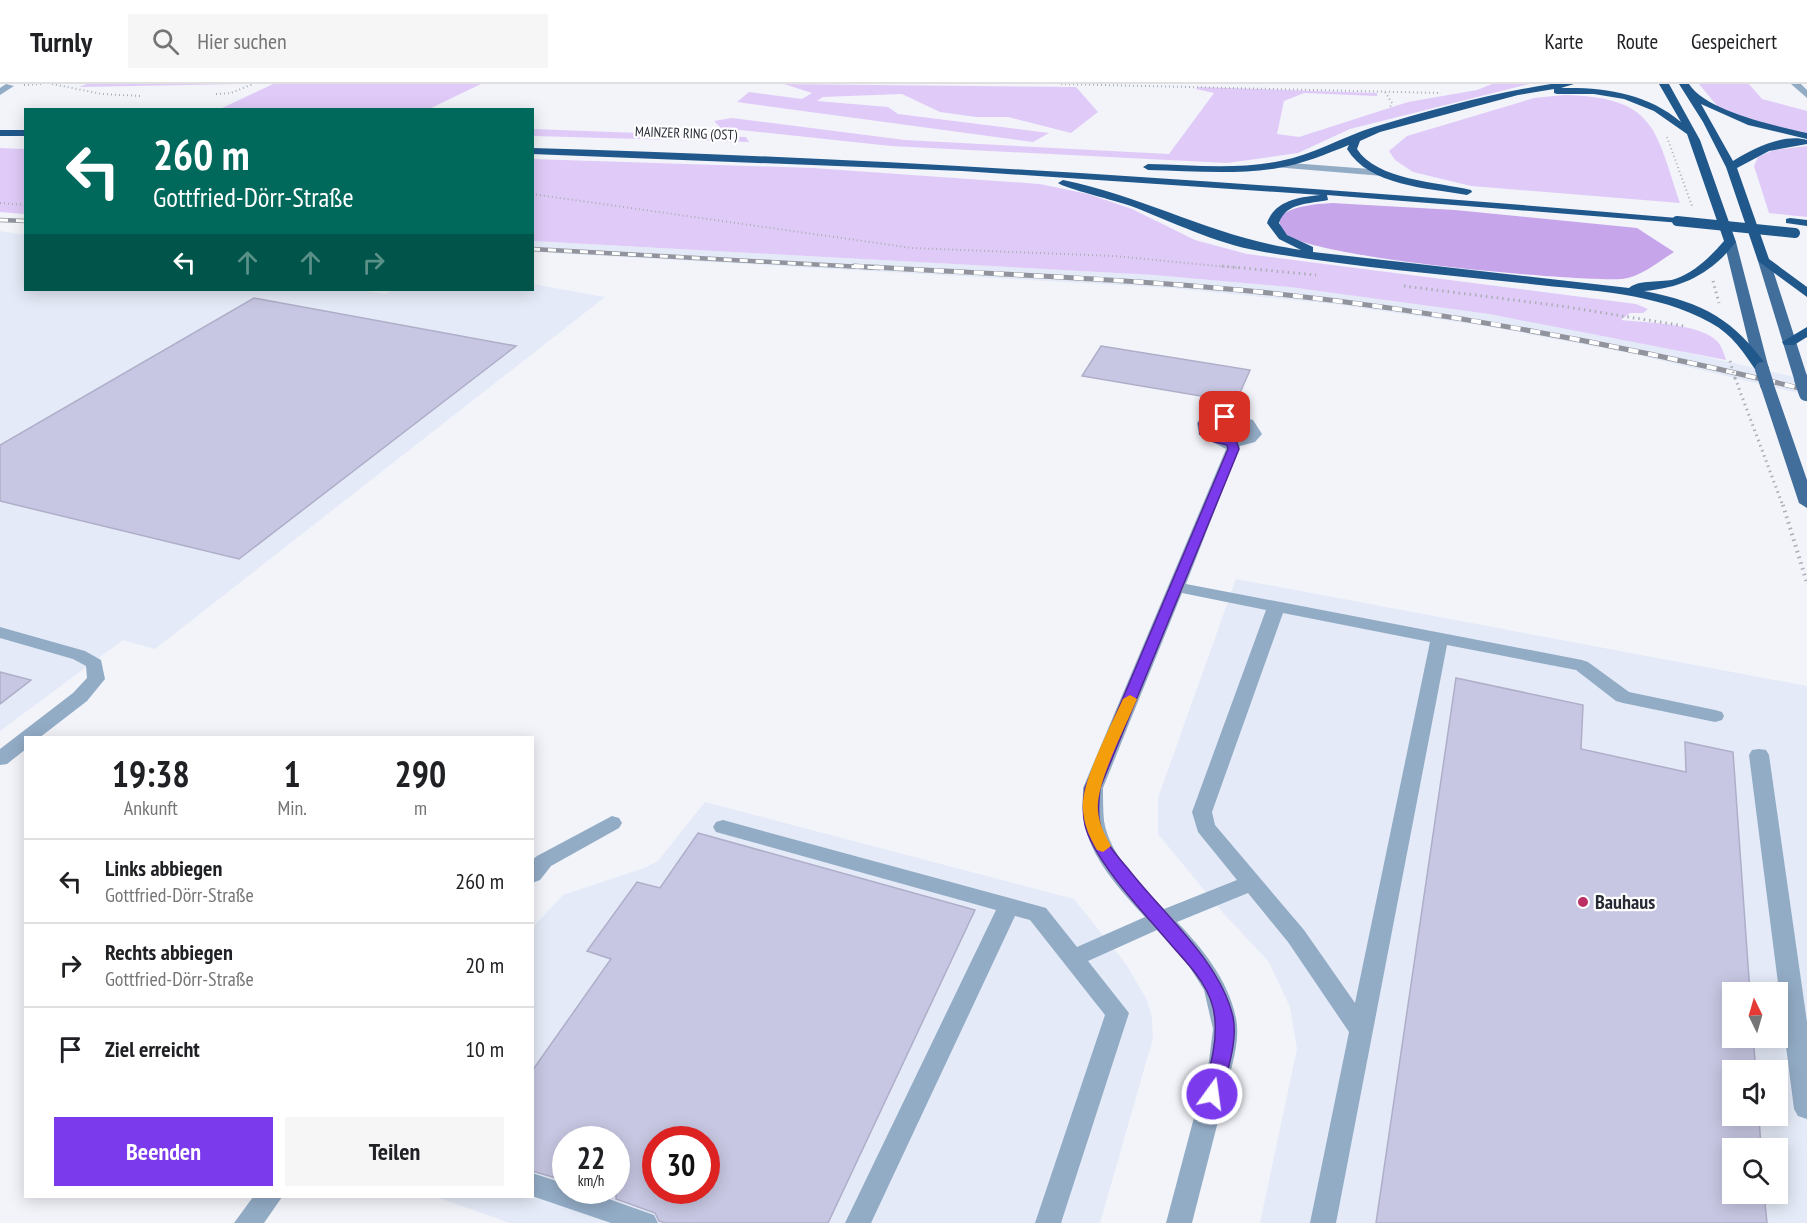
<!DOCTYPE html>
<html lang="de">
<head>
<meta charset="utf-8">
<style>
  body { margin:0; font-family:"PT Sans Narrow",sans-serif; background:#f6f6f6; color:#202124; height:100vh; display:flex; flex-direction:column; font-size:22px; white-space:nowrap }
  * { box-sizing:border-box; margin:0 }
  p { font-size:20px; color:#757577 }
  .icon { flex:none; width:33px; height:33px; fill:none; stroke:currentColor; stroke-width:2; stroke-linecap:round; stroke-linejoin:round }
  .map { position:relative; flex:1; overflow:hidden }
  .panel { position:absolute; left:24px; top:652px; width:510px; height:462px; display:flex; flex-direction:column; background:#fff; border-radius:0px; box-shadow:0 3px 15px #0003 }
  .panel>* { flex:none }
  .hud { position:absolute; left:24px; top:24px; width:510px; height:183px; border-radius:0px; box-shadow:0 3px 15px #0003; background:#00695c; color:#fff; overflow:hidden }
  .needle { width:39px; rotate:355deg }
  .tools { position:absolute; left:1722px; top:898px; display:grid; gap:12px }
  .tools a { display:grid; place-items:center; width:66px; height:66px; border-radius:0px; background:#fff; box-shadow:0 3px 15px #0003; font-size:30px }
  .speed { position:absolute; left:552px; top:1042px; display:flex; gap:12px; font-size:30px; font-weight:700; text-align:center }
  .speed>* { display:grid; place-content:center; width:78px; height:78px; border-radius:50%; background:#fff; box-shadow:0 3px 15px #0003; line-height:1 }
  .speed small { font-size:15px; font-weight:400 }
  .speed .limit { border:9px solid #d22; background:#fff; color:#111 }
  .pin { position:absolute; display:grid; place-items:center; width:51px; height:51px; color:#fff; margin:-26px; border-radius:12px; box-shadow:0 3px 9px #0006 }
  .me { position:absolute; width:66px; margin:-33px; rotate:14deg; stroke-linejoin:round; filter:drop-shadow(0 0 4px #0008) }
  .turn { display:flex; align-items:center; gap:21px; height:126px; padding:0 30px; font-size:27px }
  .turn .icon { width:78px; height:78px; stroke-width:2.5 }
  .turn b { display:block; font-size:42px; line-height:51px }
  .lanes { display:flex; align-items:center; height:57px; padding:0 30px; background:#0003; justify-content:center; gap:30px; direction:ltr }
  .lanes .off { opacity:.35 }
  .eta { display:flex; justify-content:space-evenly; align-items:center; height:102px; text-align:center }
  .eta b { font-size:36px; font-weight:800; line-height:42px }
  .action { display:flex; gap:12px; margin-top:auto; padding:12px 30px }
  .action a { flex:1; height:69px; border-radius:0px; background:#7c3aed; color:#fff; font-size:24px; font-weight:800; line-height:69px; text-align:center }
  .action a+a { background:#f6f6f6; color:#202124 }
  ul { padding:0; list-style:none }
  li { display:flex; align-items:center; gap:18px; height:84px; padding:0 30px; border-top:2px solid #e0e0e0 }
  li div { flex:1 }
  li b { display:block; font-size:22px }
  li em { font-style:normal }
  header { display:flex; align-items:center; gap:36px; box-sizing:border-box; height:84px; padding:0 30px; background:#fff; border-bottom:2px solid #e0e0e0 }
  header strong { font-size:28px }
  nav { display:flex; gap:33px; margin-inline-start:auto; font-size:21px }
  .search { width:420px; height:54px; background:#f6f6f6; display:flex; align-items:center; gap:15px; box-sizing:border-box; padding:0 21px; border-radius:0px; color:#757577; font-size:22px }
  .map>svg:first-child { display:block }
</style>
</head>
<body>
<header>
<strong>Turnly</strong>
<div class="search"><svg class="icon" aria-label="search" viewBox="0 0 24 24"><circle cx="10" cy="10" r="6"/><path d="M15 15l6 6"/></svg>Hier suchen</div>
<nav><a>Karte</a><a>Route</a><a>Gespeichert</a></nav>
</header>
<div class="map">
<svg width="1807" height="1139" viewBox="0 0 1807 1139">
  <rect width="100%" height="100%" fill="#f2f4fa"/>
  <!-- built -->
  <path fill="#e4eaf7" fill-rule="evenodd" d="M0 147 25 151 26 206H360L385 210 392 206H532L533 200 605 213 155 565 123 556 0 647Z
    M532 157 1154 191 1289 203 1489 230 1632 256 1807 296V311L1629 269 1486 242 1334 220 1171 204 533 168Z
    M1236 495 1807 602V1139H1260L1297 965 1290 923 1269 878 1224 830 1158 750V714ZM1732 909H1778V954H1732ZM1732 987H1778V1032H1732ZM1732 1065H1778V1110H1732Z
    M705 718 1074 815 1126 880 1147 916 1152 933 1153 954 1100 1139H510L436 1113H532L533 843 563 811 644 784 658 777ZM566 1056H616V1107H566ZM656 1056H706V1107H656Z"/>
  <!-- green -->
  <path fill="#e0cbf8" d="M87 0H239L79 3Z
    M273 0H481L429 25H220Z
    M784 0 1076 3 1098 28 1071 49 1008 33H976L940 28 902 10 823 13 817 17 888 23 898 30 1049 49 1033 58 737 18 749 8 802 15 812 9Z
    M1492 0H1529L1350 45 1298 69 1227 79 891 62 721 44 714 37 732 34 905 56 1169 70 1214 9 1196 5 1198 3 1377 9V12L1304 9 1284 17 1277 50 1299 53 1408 18 1477 6Z
    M1699 0H1749L1762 15 1807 27V50L1762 41 1718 23Z
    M1564 11C1655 13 1655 44 1680 119L1471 102 1413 88 1395 76 1389 67 1407 52 1534 14Z
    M533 45 746 53 749 58 533 52Z
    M1807 62V133L1769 129 1754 82 1758 73 1774 66Z
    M0 64 25 65V130L0 128Z
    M532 75 813 84 1040 100 1088 110 1132 125 1195 156 1247 170 1636 220 1648 225 1643 229H1630L1621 236C1647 239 1701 239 1718 258 1722 263 1724 270 1726 276L1489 230 1289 203 1154 191 533 157Z"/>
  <!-- forest -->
  <path fill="#c6a5ea" d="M1332 119 1455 126 1637 144 1674 168C1658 178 1641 193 1622 195 1579 198 1307 174 1285 149 1263 123 1317 120 1332 119Z"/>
  <!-- building -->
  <path fill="#c8c7e3" stroke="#afaec9" stroke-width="1.5" fill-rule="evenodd" d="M254 214 516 262 239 475 0 417V361Z
    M1101 262 1250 286 1236 318 1082 292Z
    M0 588 31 596 0 620Z
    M1456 594 1583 621 1581 665 1686 688 1685 658 1733 668 1750 909H1732V954H1753L1756 987H1732V1032H1759L1761 1065H1732V1110H1764L1767 1139H1376Z
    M698 749 975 826 828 1139H666L659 1137 655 1129 616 1115V1056H566V1097L532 1087V987L611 875 587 867 637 798 660 804ZM656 1056H706V1107H656Z"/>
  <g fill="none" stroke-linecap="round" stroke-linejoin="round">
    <!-- path-far2 -->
    <path stroke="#abaeb6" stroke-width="2" stroke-dasharray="1 3" stroke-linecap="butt" d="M52 0 102 10 140 12
      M1061 0 1441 9
      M24 1 41 0
      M1385 8 1392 19 1390 23
      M216 10 231 9 253 0
      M1667 53 1692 122
      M532 110 912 164 1114 172 1238 184
      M0 119 26 121"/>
    <!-- path-far1 -->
    <path stroke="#abaeb6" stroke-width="3" stroke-dasharray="1.5 4" stroke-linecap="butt" d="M1222 182 1316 191
      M1713 197 1719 219
      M1404 202 1561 222 1684 242
      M1735 294 1783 422"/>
    <!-- path -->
    <path stroke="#abaeb6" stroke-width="4" stroke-dasharray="1.5 4.5" stroke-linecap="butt" d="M1783 421 1807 499"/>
    <!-- minor -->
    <path fill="#93acc6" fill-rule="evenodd" d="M6 0 14 2 0 11V4Z
      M1791 0H1801L1807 6V14Z
      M1278 78 1383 86 1388 89 1383 92 1274 83V79Z
      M1225 329 1253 336 1262 350 1255 358 1240 362 1186 500 1582 576 1588 578 1629 608 1715 626 1722 628 1724 632 1722 636 1715 638 1623 619 1616 617 1576 586 1447 561 1336 1139H1310L1349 948 1288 858 1248 809 1177 838C1203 865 1228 896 1236 934 1241 959 1230 986 1225 1010 1214 1053 1203 1096 1192 1139H1166L1209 977 1213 945 1204 906 1189 882 1157 846 1088 877 1129 929 1061 1139H1035L1105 931 1030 836 1015 832 871 1139H845L996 826 716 748 713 743 716 738 723 736 1046 824 1077 863 1145 833C1121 807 1090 774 1084 737 1082 727 1083 715 1083 704L1226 365 1199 351 1197 339 1199 336ZM1226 337 1243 342 1247 349C1235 357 1223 355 1211 347V341ZM1182 509 1266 526 1192 728 1198 748 1237 796 1164 825C1141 801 1110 772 1104 737 1103 726 1103 715 1103 704ZM1283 529 1430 558 1355 919 1304 846 1215 741 1212 728Z
      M0 543 85 567 101 576 105 595 87 617 39 654H26V665L7 680 0 681V665L73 609 87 594 86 582 73 575 0 554Z
      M1759 665 1766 666 1769 671 1807 938V1035L1798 1032 1794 1025 1749 671 1752 666Z
      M612 732 619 734 622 739 619 744 551 782 540 796 532 799V776L537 772Z
      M532 1089 566 1100V1107H586L654 1131 658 1139H611L532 1112Z
      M253 1113H282L264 1139H234Z"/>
    <!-- major -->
    <path fill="#416e9b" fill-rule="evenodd" d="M1730 154 1736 158 1769 285 1767 288H1757L1755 285 1724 158Z
      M1764 173 1770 177 1807 292 1806 298H1796L1794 295 1758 177Z
      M1767 297 1774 301 1807 396V424L1799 419 1760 301Z"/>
    <!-- highway -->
    <path fill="#20588b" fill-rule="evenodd" d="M1551 0H1574L1561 4C1604 3 1647 9 1681 38L1659 0H1669L1700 56 1736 158C1712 189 1683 204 1644 207 1704 219 1734 235 1769 285L1767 288H1757C1744 269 1732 250 1711 239 1656 208 1591 207 1530 200 1440 190 1349 183 1259 167 1214 159 1173 138 1131 122 1117 117 1064 104 1058 99L1063 96C1147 113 1215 154 1301 166L1279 155 1267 139C1275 116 1300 113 1321 111L962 87 532 70V64C915 75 1296 101 1677 134L1681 135V139L1327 111 1328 116C1310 120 1286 118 1279 139L1287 151 1313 163V168L1629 204C1639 195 1662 199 1675 195 1695 188 1710 173 1724 157L1687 50 1654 27 1624 15 1594 10H1557L1554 9V5L1518 11 1380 48 1360 57 1357 65C1376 96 1438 98 1471 106L1472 108 1467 111C1428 104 1369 102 1347 65L1349 61C1326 70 1303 80 1278 84 1236 91 1191 87 1148 86L1143 83 1148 80C1191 81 1237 86 1280 77 1313 71 1342 53 1374 43 1431 26 1492 9 1551 0Z
      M1679 0H1689C1706 27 1776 42 1807 49V55L1748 41 1701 20 1733 77C1752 65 1784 49 1807 56V60L1769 67 1737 84 1769 175 1807 203V213L1758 177 1726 83 1703 38Z
      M0 46H26V52H0Z
      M1790 134 1807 136V142L1786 139V135Z
      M1807 243V253L1794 261H1784L1782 258Z"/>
    <!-- rail-far1 casing -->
    <g stroke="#91949c" stroke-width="4.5">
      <path id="rail-far1" d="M0 136 26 137
        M532 165 880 184"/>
    </g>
    <!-- rail casing -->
    <g stroke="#91949c" stroke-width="5">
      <path id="rail" d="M854 182C986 190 1118 194 1250 207 1438 226 1624 261 1807 306"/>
    </g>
    <!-- rail-far1 -->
    <use href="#rail-far1" stroke="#fff" stroke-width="3" stroke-dasharray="8" stroke-linecap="butt"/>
    <!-- rail -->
    <use href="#rail" stroke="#fff" stroke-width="4" stroke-dasharray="10" stroke-linecap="butt"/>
    <!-- path-bridge -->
    <path stroke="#abaeb6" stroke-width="3" stroke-dasharray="1.5 4" stroke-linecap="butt" d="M1730 277 1735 294"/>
    <!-- major-bridge -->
    <path stroke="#416e9b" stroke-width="14" d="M1762 285 1767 301
      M1801 295 1806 310"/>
    <!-- highway-bridge -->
    <path stroke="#20588b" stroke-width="10" d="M1677 137 1795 149"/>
  </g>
  <!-- route -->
  <path fill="#7c3aed" stroke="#51269a" stroke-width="1.5" d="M1225 330 1230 333 1229 335 1213 339 1209 346 1218 352 1236 356 1239 365 1100 704C1099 717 1097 728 1100 740 1104 758 1118 773 1129 786 1164 831 1220 877 1233 933 1238 958 1227 986 1222 1010L1219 1015 1212 1017 1206 1015 1203 1010C1209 986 1217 962 1215 937 1214 907 1192 884 1173 863 1148 833 1094 778 1085 741 1082 728 1083 717 1085 704L1228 365 1227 361 1211 357 1200 350 1199 339 1205 334Z"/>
  <!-- slow -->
  <path fill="#f59e0b" d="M1130 611 1137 615C1126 642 1095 700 1098 727 1099 740 1105 751 1111 762L1103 768 1097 766C1090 754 1084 741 1083 726 1080 699 1111 642 1123 615Z"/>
  <!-- markers -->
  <circle fill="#bb2f65" stroke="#fff" stroke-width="2" cx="1583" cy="818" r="6"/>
  <g text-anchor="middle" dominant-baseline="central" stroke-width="4.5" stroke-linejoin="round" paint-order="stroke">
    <!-- far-street labels -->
    <g font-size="14" fill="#272b35" stroke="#fff">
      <text transform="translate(686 49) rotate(2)">MAINZER RING (OST)</text>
    </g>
    <!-- near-poi labels -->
    <g font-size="20" font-weight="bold" fill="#272b35" stroke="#fff" text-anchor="start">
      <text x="1595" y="818">Bauhaus</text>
    </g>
  </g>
</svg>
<div class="tools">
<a><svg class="needle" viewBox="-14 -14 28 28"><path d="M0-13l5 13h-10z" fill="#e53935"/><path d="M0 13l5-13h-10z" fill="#757577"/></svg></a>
<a><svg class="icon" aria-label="sound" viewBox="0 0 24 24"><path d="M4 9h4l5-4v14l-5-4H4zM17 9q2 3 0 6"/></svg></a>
<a><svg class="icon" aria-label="search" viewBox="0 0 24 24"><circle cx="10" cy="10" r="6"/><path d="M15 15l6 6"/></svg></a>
</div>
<div class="speed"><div>22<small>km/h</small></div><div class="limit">30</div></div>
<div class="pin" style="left:1225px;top:333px;background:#d93025"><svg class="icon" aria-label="arrive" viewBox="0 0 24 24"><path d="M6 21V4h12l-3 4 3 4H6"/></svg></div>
<svg class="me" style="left:1212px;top:1010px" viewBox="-20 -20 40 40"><circle r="17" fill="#7c3aed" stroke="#fff" stroke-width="3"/><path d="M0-11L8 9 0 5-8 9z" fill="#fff"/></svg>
<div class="hud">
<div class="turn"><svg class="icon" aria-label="left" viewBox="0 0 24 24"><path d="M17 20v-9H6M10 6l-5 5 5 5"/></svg><div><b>260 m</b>Gottfried-Dörr-Straße</div></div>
<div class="lanes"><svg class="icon" aria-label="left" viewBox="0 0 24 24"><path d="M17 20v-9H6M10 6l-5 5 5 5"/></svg><svg class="icon off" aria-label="ahead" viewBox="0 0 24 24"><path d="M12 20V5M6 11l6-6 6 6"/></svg><svg class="icon off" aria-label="ahead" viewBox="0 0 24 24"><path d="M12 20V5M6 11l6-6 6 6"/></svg><svg class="icon off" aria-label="right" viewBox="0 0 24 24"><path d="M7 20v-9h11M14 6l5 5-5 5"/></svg></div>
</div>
<section class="panel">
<div class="eta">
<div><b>19:38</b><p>Ankunft</p></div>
<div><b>1</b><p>Min.</p></div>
<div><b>290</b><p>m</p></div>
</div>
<ul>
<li><svg class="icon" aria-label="left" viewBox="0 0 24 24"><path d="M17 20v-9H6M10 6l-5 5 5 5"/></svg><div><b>Links abbiegen</b><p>Gottfried-Dörr-Straße</p></div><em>260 m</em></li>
<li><svg class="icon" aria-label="right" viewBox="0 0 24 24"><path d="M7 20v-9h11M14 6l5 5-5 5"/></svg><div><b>Rechts abbiegen</b><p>Gottfried-Dörr-Straße</p></div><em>20 m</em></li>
<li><svg class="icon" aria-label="arrive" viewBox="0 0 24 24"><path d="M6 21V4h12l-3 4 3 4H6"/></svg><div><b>Ziel erreicht</b></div><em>10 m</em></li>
</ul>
<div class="action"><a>Beenden</a><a>Teilen</a></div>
</section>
</div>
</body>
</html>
